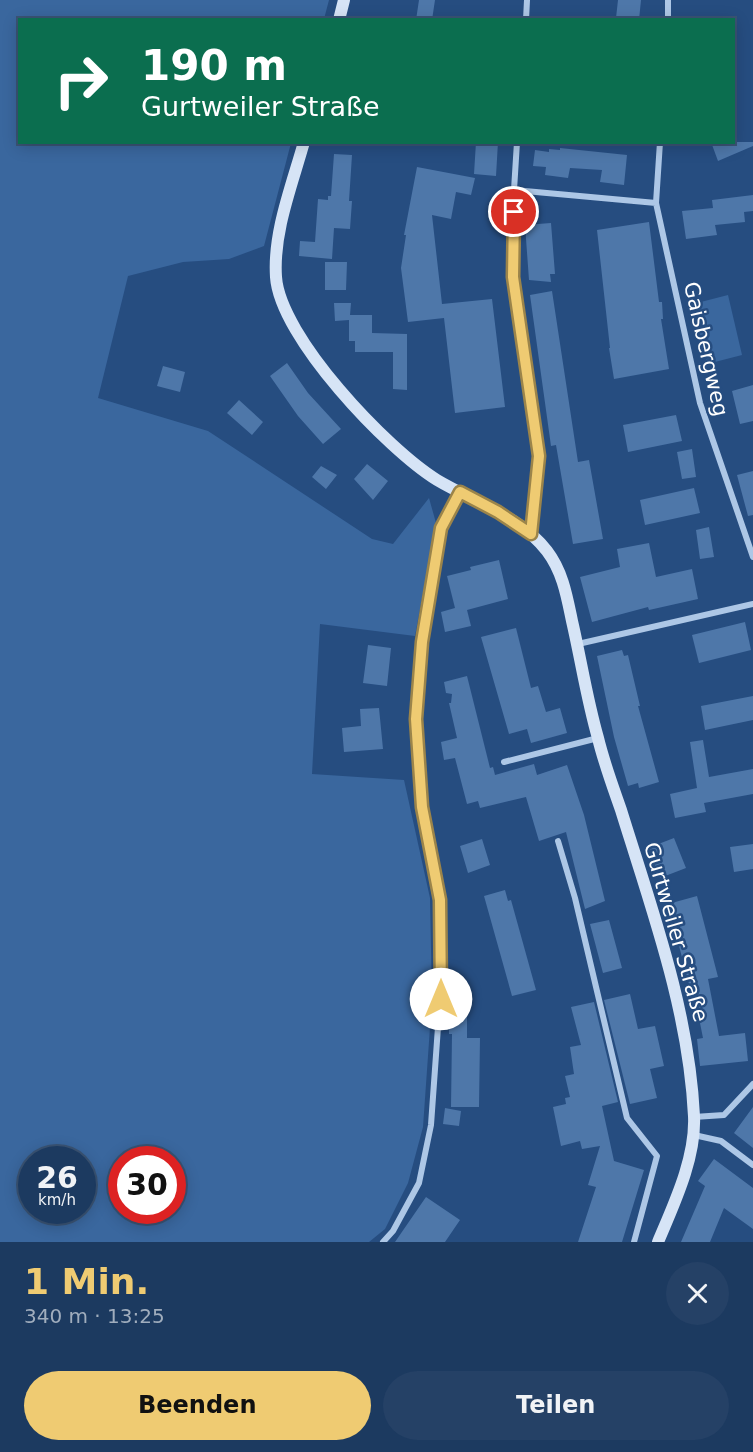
<!DOCTYPE html>
<html lang="de">
<head>
<meta charset="utf-8">
<style>
  body { margin:0; font-family:"DejaVu Sans",sans-serif; background:#254166; color:#f1f3f6; height:100vh; display:flex; flex-direction:column; font-size:22px; white-space:nowrap }
  * { box-sizing:border-box; margin:0 }
  p { font-size:20px; color:#a0adbd }
  .icon { flex:none; width:33px; height:33px; fill:none; stroke:currentColor; stroke-width:2; stroke-linecap:round; stroke-linejoin:round }
  .map { position:relative; height:1242px; overflow:hidden }
  .drawer { display:flex; flex-direction:column; background:#1c3a60; flex:1 }
  .drawer>* { flex:none }
  .top-card { position:absolute; left:18px; top:18px; width:717px; height:126px; border-radius:0px; box-shadow:0 3px 15px #0003,0 0 0 2px #3a5475; background:#0b6e4f; color:#fff; overflow:hidden }
  .speed { position:absolute; left:18px; top:1146px; display:flex; gap:12px; font-size:30px; font-weight:700; text-align:center }
  .speed>* { display:grid; place-content:center; width:78px; height:78px; border-radius:50%; background:#1c3a60; box-shadow:0 3px 15px #0003,0 0 0 2px #3a5475; line-height:1 }
  .speed small { font-size:15px; font-weight:400 }
  .speed .limit { border:9px solid #d22; background:#fff; color:#111 }
  .pin { position:absolute; display:grid; place-items:center; width:51px; height:51px; color:#fff; margin:-26px; border:3px solid #fff; border-radius:50%; box-shadow:0 2px 6px #0007 }
  .me { position:absolute; width:66px; margin:-33px; rotate:0deg; stroke-linejoin:round; filter:drop-shadow(0 0 4px #0008) }
  .turn { display:flex; align-items:center; gap:21px; height:126px; padding:0 24px; font-size:27px }
  .turn .icon { width:78px; height:78px; stroke-width:2.5 }
  .turn b { display:block; font-size:42px; line-height:51px }
  .round { display:grid; place-items:center; flex:none; width:63px; height:63px; border-radius:32px; background:#254166 }
  .summary { display:flex; align-items:center; justify-content:space-between; height:102px; padding:0 24px }
  h1 { font-size:36px; font-weight:700; line-height:45px; color:#efcb72 }
  .cta { display:flex; gap:12px; margin-top:auto; padding:12px 24px }
  .cta a { flex:1; height:69px; border-radius:36px; background:#efcb72; color:#111; font-size:24px; font-weight:700; line-height:69px; text-align:center }
  .cta a+a { background:#254166; color:#f1f3f6 }
  .map>svg:first-child { display:block }
</style>
</head>
<body>
<div class="map">
<svg width="753" height="1242" viewBox="0 0 753 1242">
  <rect width="100%" height="100%" fill="#264d80"/>
  <!-- green -->
  <path fill="#3a679e" fill-rule="evenodd" d="M0 0H329L324 19 20 20V142L291 143 264 246 229 259 183 262 128 276 98 398 208 431 372 539 393 544 429 498 436 523 415 636 320 624 312 774 404 780 430 898 432 999 423 1127 408 1183 385 1229 369 1242H0ZM32 1160H82V1210H32ZM122 1160H172V1210H122Z
    M728 295 742 355 707 364 693 304Z"/>
  <!-- building -->
  <path fill="#4e77a9" d="M419 0H435L432 20H416Z
    M618 0H641L639 20 616 18Z
    M476 142H498L496 176 474 174Z
    M711 142H753V146L718 161Z
    M560 148 627 155 624 185 600 182 602 170 570 168 568 178 545 175 546 167 533 166 535 150 549 152V149L560 150Z
    M334 154 352 155 349 201H352L350 229 334 228 332 259 299 256 300 241 315 242 318 199 328 200V196H331Z
    M417 167 475 178 471 195 456 192 451 219 432 215 442 304 492 299 505 407 455 413 444 318 408 322 401 268 406 235H404Z
    M753 195V211L744 212 745 222 715 225 717 235 686 239 682 211 713 208 712 200Z
    M649 222 659 302H662L663 319H661L669 369 614 379 609 348H610L597 230Z
    M551 223 555 274H550L551 282 529 280 525 225Z
    M325 262H347L346 290H325Z
    M552 291 578 462 589 460 603 539 573 544 556 445 551 446 530 295Z
    M334 303H351L350 315H372V333L407 334V390L393 389V352H355V341H349V320L335 321Z
    M287 363 308 393 341 429 323 444 298 416 270 376Z
    M163 366 185 372 180 392 157 386Z
    M753 385V421L740 424 732 391Z
    M239 400 263 422 252 435 227 413Z
    M676 415 682 441 628 452 623 425Z
    M692 449 696 477 682 479 677 452Z
    M367 464 388 481 373 500 354 479Z
    M321 466 337 475 326 489 312 477Z
    M753 471V515L748 516 737 475Z
    M694 488 700 513 645 525 640 500Z
    M709 527 714 557 700 559 696 530Z
    M649 543 656 577 692 569 698 599 649 610 648 607 592 622 580 577 620 567 617 549Z
    M499 560 508 599 467 610 471 626 445 632 441 612 455 608 447 576 471 570 470 567Z
    M745 622 751 650 699 663 692 635Z
    M516 628 531 688 538 686 546 712 560 708 567 733 531 743 527 729 509 734 481 637Z
    M368 645 391 648 387 686 363 683Z
    M622 650 624 656 628 655 640 706H638L659 782 639 788 638 783 628 786 614 737 597 656Z
    M467 676 490 768 493 767 495 775 534 764 537 775 567 765 584 815 605 901 585 909 566 832 539 841 526 797 480 808 478 801 467 804 455 758 444 760 441 742 457 738 449 703H451L452 694 446 693 444 682Z
    M753 696V720L705 730 701 706Z
    M379 708 383 749 344 752 342 728 361 726 360 709Z
    M703 740 709 777 753 769V794L704 803 706 812 675 818 670 794 697 788 690 742Z
    M674 838 686 868 660 878 648 848Z
    M482 839 490 865 468 873 460 846Z
    M753 844V869L734 872 730 847Z
    M505 890 508 901 511 900 536 990 512 996 484 896Z
    M697 896 718 977 708 979 719 1036 745 1033 748 1061 700 1066 697 1039 703 1038 692 983 689 984 668 904Z
    M609 920 622 968 603 973 590 924Z
    M630 994 638 1029 655 1026 664 1066 650 1069 657 1098 630 1104 604 1000Z
    M594 1002 618 1102 602 1106 614 1161 644 1170 622 1242H578L596 1187 588 1185 600 1146 582 1149 580 1141 561 1146 553 1107 566 1104 565 1098 570 1097 565 1076 574 1074 570 1047 581 1045 571 1007Z
    M449 1003 467 1004V1038H480L479 1107H451L452 1034H449Z
    M753 1107V1148L734 1133Z
    M445 1108 461 1111 459 1126 443 1124Z
    M714 1159 753 1188V1229L724 1208 710 1242H681L705 1186 698 1181Z
    M426 1197 460 1220 445 1242H395Z"/>
  <g fill="none" stroke-linecap="round" stroke-linejoin="round">
    <!-- minor -->
    <path stroke="#adc7e6" stroke-width="6" d="M526 20 527 0
      M668 20V0
      M517 142 514 190 513 277 539 456 531 533
      M660 142 656 203 700 403 753 557
      M514 190 656 203
      M578 644 753 604
      M504 762 598 738
      M558 841 575 898 627 1118 657 1156 634 1242
      M694 1117 724 1115 753 1084
      M694 1135 721 1141 753 1165
      M383 1242 393 1231 419 1183 431 1125 440 999V900L422 807 416 719 422 642 442 528 460 492"/>
    <!-- secondary -->
    <path stroke="#d6e4f6" stroke-width="12" d="M339 20 344 0
      M304 142C292 185 273 232 276 277 280 337 387 449 437 480 474 502 520 516 547 551 563 572 567 597 572 621 581 660 587 700 598 738 604 763 613 787 621 810 652 910 689 1011 694 1116 696 1158 674 1204 658 1242"/>
  </g>
  <g fill="none" stroke-linecap="round" stroke-linejoin="round">
    <!-- route casing -->
    <g stroke="#9b844a" stroke-width="15">
      <path id="route" d="M441 999 440 900 422 807 416 719 422 642 441 528 460 492 498 512 531 534 539 456 513 277 514 212"/>
    </g>
    <!-- route -->
    <use href="#route" stroke="#efcb72" stroke-width="10"/>
  </g>
  <g text-anchor="middle" dominant-baseline="central" stroke-width="5" stroke-linejoin="round" paint-order="stroke">
    <!-- street labels -->
    <g font-size="21" fill="#fff" stroke="#264d80">
      <text transform="translate(706 349) rotate(77)">Gaisbergweg</text>
      <text transform="translate(676 932) rotate(74)">Gurtweiler Straße</text>
    </g>
  </g>
</svg>
<div class="speed"><div>26<small>km/h</small></div><div class="limit">30</div></div>
<div class="pin" style="left:514px;top:212px;background:#d93025"><svg class="icon" aria-label="arrive" viewBox="0 0 24 24"><path d="M6 21V4h12l-3 4 3 4H6"/></svg></div>
<svg class="me" style="left:441px;top:999px" viewBox="-20 -20 40 40"><circle r="19" fill="#fff"/><path d="M0-13L10 11 0 6-10 11z" fill="#efcb72"/></svg>
<div class="top-card">
<div class="turn"><svg class="icon" aria-label="right" viewBox="0 0 24 24"><path d="M7 20v-9h11M14 6l5 5-5 5"/></svg><div><b>190 m</b>Gurtweiler Straße</div></div>
</div>
</div>
<section class="drawer">
<div class="summary"><div><h1>1 Min.</h1><p>340 m · 13:25</p></div><a class="round"><svg class="icon" aria-label="close" viewBox="0 0 24 24"><path d="M6 6l12 12M18 6L6 18"/></svg></a></div>
<div class="cta"><a>Beenden</a><a>Teilen</a></div>
</section>
</body>
</html>
